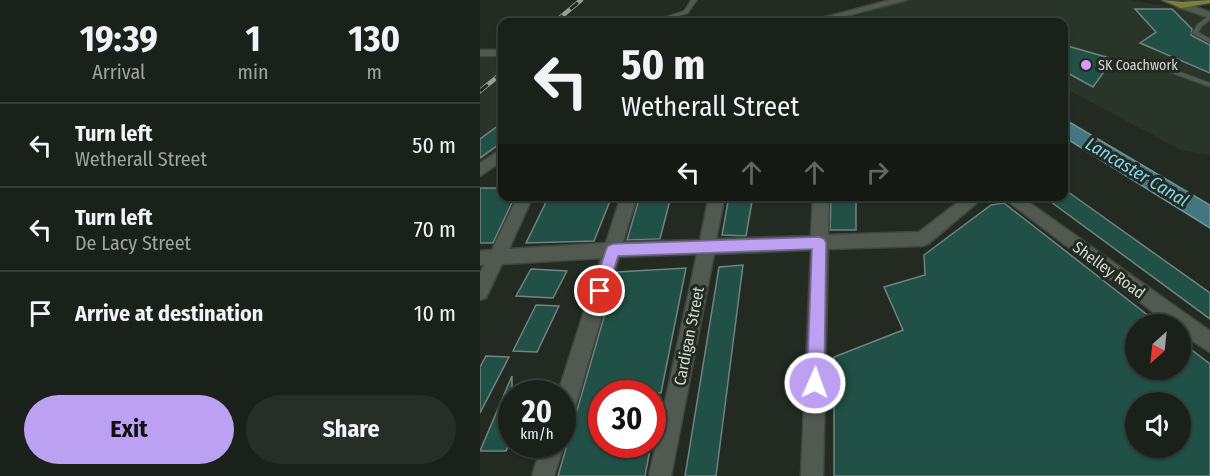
<!DOCTYPE html>
<html lang="en">
<head>
<meta charset="utf-8">
<style>
  body { margin:0; font-family:"Fira Sans Condensed",sans-serif; background:#272d27; color:#f1f3f6; height:100vh; display:flex; flex-direction:column; font-size:22px; white-space:nowrap }
  * { box-sizing:border-box; margin:0 }
  p { font-size:20px; color:#9fa3a2 }
  .icon { flex:none; width:33px; height:33px; fill:none; stroke:currentColor; stroke-width:2; stroke-linecap:round; stroke-linejoin:round }
  .map { position:relative; flex:1; overflow:hidden }
  .drawer { display:flex; flex-direction:column; background:#1a201a; width:480px }
  .drawer>* { flex:none }
  .guide { position:absolute; left:18px; top:18px; width:570px; height:183px; border-radius:12px; box-shadow:0 2px 4px #0004,0 0 0 2px #383e39; background:#1a201a; color:#f1f3f6; overflow:hidden }
  .needle { width:39px; rotate:207deg }
  .fabs { position:absolute; left:645px; top:314px; display:grid; gap:12px }
  .fabs a { display:grid; place-items:center; width:66px; height:66px; border-radius:50%; background:#1a201a; box-shadow:0 2px 4px #0004,0 0 0 2px #383e39; font-size:30px }
  .speed { position:absolute; left:18px; top:380px; display:flex; gap:12px; font-size:30px; font-weight:700; text-align:center }
  .speed>* { display:grid; place-content:center; width:78px; height:78px; border-radius:50%; background:#1a201a; box-shadow:0 2px 4px #0004,0 0 0 2px #383e39; line-height:1 }
  .speed small { font-size:15px; font-weight:400 }
  .speed .limit { border:9px solid #d22; background:#fff; color:#111 }
  .pin { position:absolute; display:grid; place-items:center; width:51px; height:51px; color:#fff; margin:-26px; border:3px solid #fff; border-radius:50%; box-shadow:0 2px 6px #0007 }
  .me { position:absolute; width:66px; margin:-33px; rotate:2deg; stroke-linejoin:round; filter:drop-shadow(0 0 4px #0008) }
  .turn { display:flex; align-items:center; gap:21px; height:126px; padding:0 24px; font-size:27px }
  .turn .icon { width:78px; height:78px; stroke-width:2.5 }
  .turn b { display:block; font-size:42px; line-height:51px }
  .lanes { display:flex; align-items:center; height:57px; padding:0 24px; background:#0003; justify-content:center; gap:30px; direction:ltr }
  .lanes .off { opacity:.35 }
  .eta { display:flex; justify-content:space-evenly; align-items:center; height:102px; text-align:center }
  .eta b { font-size:36px; font-weight:700; line-height:42px }
  .button { display:flex; gap:12px; margin-top:auto; padding:12px 24px }
  .button a { flex:1; height:69px; border-radius:36px; background:#bca0f2; color:#111; font-size:24px; font-weight:700; line-height:69px; text-align:center }
  .button a+a { background:#272d27; color:#f1f3f6 }
  ul { padding:0; list-style:none }
  li { display:flex; align-items:center; gap:18px; height:84px; padding:0 24px; border-top:2px solid #383e39 }
  li div { flex:1 }
  li b { display:block; font-size:22px }
  li em { font-style:normal }
  main { display:flex; flex:1; min-height:0 }
  .map>svg:first-child { display:block }
</style>
</head>
<body>
<main>
<section class="drawer">
<div class="eta">
<div><b>19:39</b><p>Arrival</p></div>
<div><b>1</b><p>min</p></div>
<div><b>130</b><p>m</p></div>
</div>
<ul>
<li><svg class="icon" aria-label="left" viewBox="0 0 24 24"><path d="M17 20v-9H6M10 6l-5 5 5 5"/></svg><div><b>Turn left</b><p>Wetherall Street</p></div><em>50 m</em></li>
<li><svg class="icon" aria-label="left" viewBox="0 0 24 24"><path d="M17 20v-9H6M10 6l-5 5 5 5"/></svg><div><b>Turn left</b><p>De Lacy Street</p></div><em>70 m</em></li>
<li><svg class="icon" aria-label="arrive" viewBox="0 0 24 24"><path d="M6 21V4h12l-3 4 3 4H6"/></svg><div><b>Arrive at destination</b></div><em>10 m</em></li>
</ul>
<div class="button"><a>Exit</a><a>Share</a></div>
</section>
<div class="map">
<svg width="730" height="476" viewBox="0 0 730 476">
  <rect width="100%" height="100%" fill="#222a22"/>
  <!-- built -->
  <path fill="#293529" d="M422 0H651L730 15V155L701 150 584 88V22H360Z
    M0 58H22V151L0 167Z"/>
  <!-- water -->
  <path fill="#45767f" stroke="#6f9398" stroke-width="1.5" d="M584 119 730 205V228L584 137Z"/>
  <!-- building -->
  <path fill="#205046" stroke="#73837f" stroke-width="1.5" fill-rule="evenodd" d="M655 9H692L712 29 711 35 730 45V73L660 43 676 32Z
    M584 45 633 59 613 87 584 71Z
    M22 123V142L0 158V139Z
    M0 188H22V196H35L13 243H0Z
    M584 189 730 293V319L563 196H584Z
    M69 196H132L114 241 46 243Z
    M160 196H191L180 239 147 240Z
    M249 196H273L266 236 242 235Z
    M351 196H376V230H350Z
    M524 203 679 324H656V369H700V341L730 364V476H354V357L423 330 404 287 445 275 444 255 511 205ZM656 402H700V447H656Z
    M263 265 236 476H205L239 267Z
    M206 268 181 393H122V420L116 444H171L165 476H78L137 272Z
    M51 269 87 271 73 298 36 296Z
    M56 305 79 306 57 352 33 351Z
    M6 356 29 357 0 413V367Z
    M32 376V438L26 451H0Z"/>
  <g fill="none" stroke-linecap="round" stroke-linejoin="round">
    <!-- service casing -->
    <g stroke="#3f463f" stroke-width="2">
      <path id="service" d="M211 0H217L208 13 177 22H170L204 11Z
        M730 15V20L722 26 718 32 730 39V43L712 33 718 24Z
        M678 64 730 83V87L676 67 675 66Z"/>
    </g>
    <!-- minor casing -->
    <g stroke="#3f463f" stroke-width="3">
      <path id="minor" d="M22 149V161L0 176V163Z
        M38 196H53L29 249 126 243 141 196H157L143 242 220 240 229 196H245L236 239 331 236 333 196H349L348 235 439 232 486 196H505L448 244 442 246 348 249 343 476H321L331 250 234 254 191 476H169L217 254 139 257 93 414 90 422 82 424V393H78L121 258 22 264 6 298 0 300V273L4 265H0V251L12 250Z
        M521 196H540L730 331V352L700 333V324H689Z
        M82 440 84 444 74 476H52L62 444H82Z"/>
    </g>
    <!-- tertiary casing -->
    <g stroke="#3f463f" stroke-width="3">
      <path id="tertiary" d="M410 0H427L343 22H327Z
        M0 50H22V56H0Z"/>
    </g>
    <!-- secondary casing -->
    <g stroke="#3f463f" stroke-width="3">
      <path id="secondary" d="M697 3H705L730 12V18L697 7Z"/>
    </g>
    <!-- primary casing -->
    <g stroke="#3f463f" stroke-width="3">
      <path id="primary" d="M682 0 702 2 730 0V3L701 8Z"/>
    </g>
    <!-- service -->
    <use href="#service" fill="#515a51" fill-rule="evenodd"/>
    <!-- minor -->
    <use href="#minor" fill="#515a51" fill-rule="evenodd"/>
    <!-- tertiary -->
    <use href="#tertiary" fill="#515a51" fill-rule="evenodd"/>
    <!-- secondary -->
    <use href="#secondary" fill="#515a51" fill-rule="evenodd"/>
    <!-- primary -->
    <use href="#primary" fill="#7d8134" fill-rule="evenodd"/>
    <!-- rail casing -->
    <g stroke="#979e97" stroke-width="4.5">
      <path id="rail" d="M75 22 101 0
        M0 91 22 73"/>
    </g>
    <!-- rail -->
    <use href="#rail" stroke="#222a22" stroke-width="3" stroke-dasharray="10" stroke-linecap="butt"/>
  </g>
  <!-- route -->
  <path fill="#bca0f2" stroke="#7a689d" stroke-width="1.5" d="M339 237 344 239 346 243 344 383 341 389 335 391 329 389 327 383 332 249 138 256 126 295 120 297 115 295 113 291 126 250 128 246 133 244Z"/>
  <!-- markers -->
  <circle fill="#d89af8" stroke="#222a22" stroke-width="2" cx="606" cy="65" r="6"/>
  <g text-anchor="middle" dominant-baseline="central" stroke-width="6" stroke-linejoin="round" paint-order="stroke">
    <!-- far-poi labels -->
    <g font-size="14" fill="#d2d8d2" stroke="#222a22" text-anchor="start">
      <text x="618" y="65">SK Coachwork</text>
    </g>
    <!-- street labels -->
    <g font-size="16" fill="#d2d8d2" stroke="#222a22">
      <text transform="translate(629 270) rotate(36)">Shelley Road</text>
      <text transform="translate(209 336) rotate(-79)">Cardigan Street</text>
    </g>
    <!-- water labels -->
    <g font-size="18" font-style="italic" fill="#82d7e8" stroke="#222a22">
      <text transform="translate(657 172) rotate(31)">Lancaster Canal</text>
    </g>
  </g>
</svg>
<div class="fabs">
<a><svg class="needle" viewBox="-14 -14 28 28"><path d="M0-13l5 13h-10z" fill="#e53935"/><path d="M0 13l5-13h-10z" fill="#9fa3a2"/></svg></a>
<a><svg class="icon" aria-label="sound" viewBox="0 0 24 24"><path d="M4 9h4l5-4v14l-5-4H4zM17 9q2 3 0 6"/></svg></a>
</div>
<div class="speed"><div>20<small>km/h</small></div><div class="limit">30</div></div>
<div class="pin" style="left:120px;top:291px;background:#d93025"><svg class="icon" aria-label="arrive" viewBox="0 0 24 24"><path d="M6 21V4h12l-3 4 3 4H6"/></svg></div>
<svg class="me" style="left:335px;top:383px" viewBox="-20 -20 40 40"><circle r="17" fill="#bca0f2" stroke="#fff" stroke-width="3"/><path d="M0-11L8 9 0 5-8 9z" fill="#fff"/></svg>
<div class="guide">
<div class="turn"><svg class="icon" aria-label="left" viewBox="0 0 24 24"><path d="M17 20v-9H6M10 6l-5 5 5 5"/></svg><div><b>50 m</b>Wetherall Street</div></div>
<div class="lanes"><svg class="icon" aria-label="left" viewBox="0 0 24 24"><path d="M17 20v-9H6M10 6l-5 5 5 5"/></svg><svg class="icon off" aria-label="ahead" viewBox="0 0 24 24"><path d="M12 20V5M6 11l6-6 6 6"/></svg><svg class="icon off" aria-label="ahead" viewBox="0 0 24 24"><path d="M12 20V5M6 11l6-6 6 6"/></svg><svg class="icon off" aria-label="right" viewBox="0 0 24 24"><path d="M7 20v-9h11M14 6l5 5-5 5"/></svg></div>
</div>
</div>
</main>
</body>
</html>
